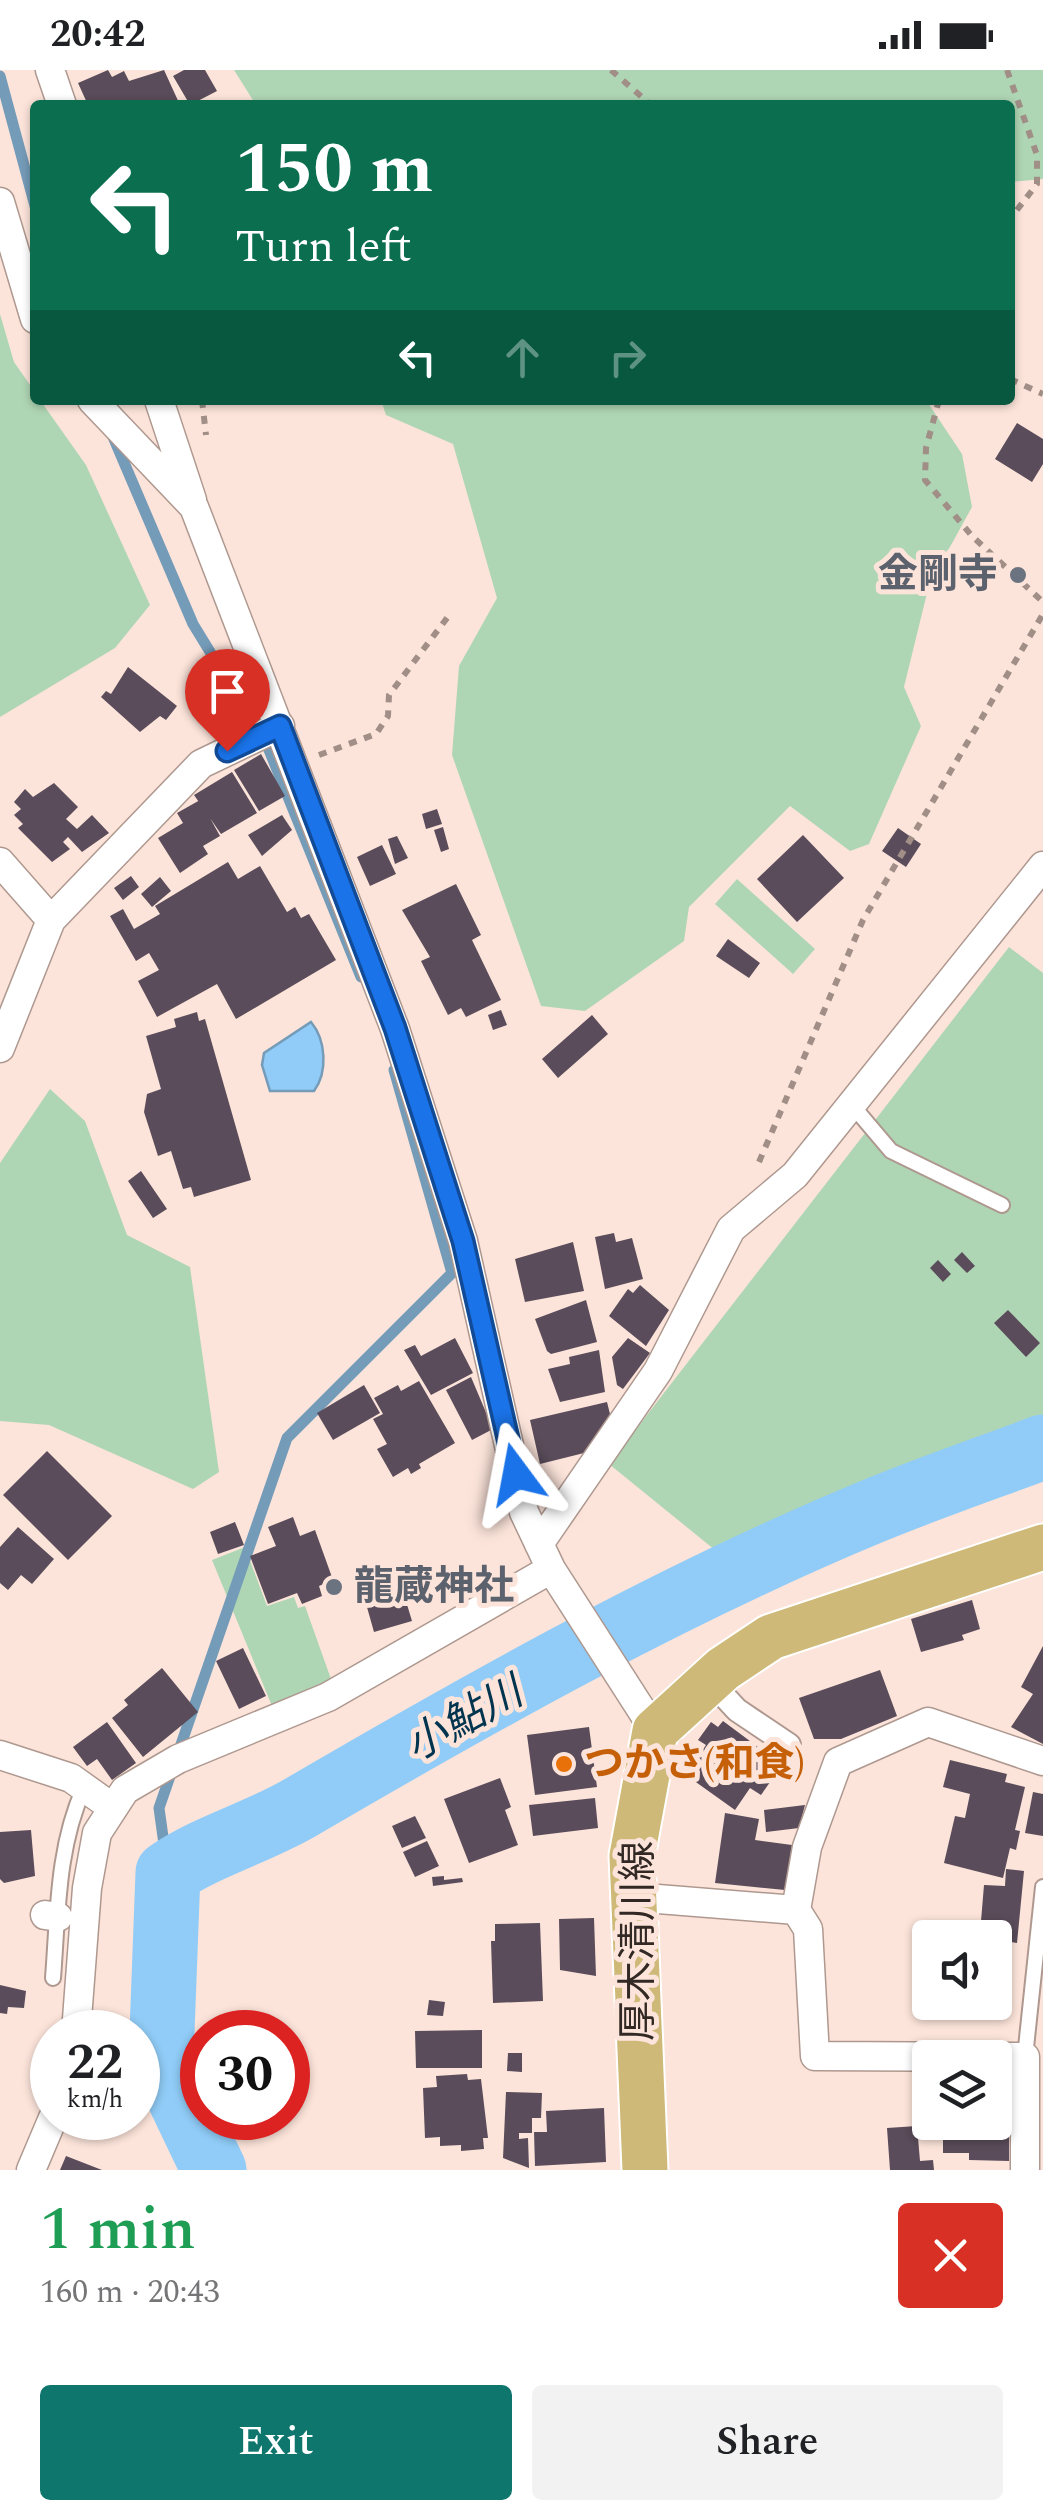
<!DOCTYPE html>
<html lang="en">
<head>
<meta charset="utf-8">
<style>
  body { margin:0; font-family:Spectral,"Noto Sans JP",serif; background:#f2f2f2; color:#202124; height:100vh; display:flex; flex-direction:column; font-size:38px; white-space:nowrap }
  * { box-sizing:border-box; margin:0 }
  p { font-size:32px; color:#757577 }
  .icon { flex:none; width:55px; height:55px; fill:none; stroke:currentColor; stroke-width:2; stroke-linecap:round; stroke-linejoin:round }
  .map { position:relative; height:2100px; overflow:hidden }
  .drawer { display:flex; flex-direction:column; background:#fff; flex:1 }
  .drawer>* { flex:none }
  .guide { position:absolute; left:30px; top:30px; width:985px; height:305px; border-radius:10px; box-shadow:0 2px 8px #0004; background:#0b6e4f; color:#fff; overflow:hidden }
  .tools { position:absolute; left:912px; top:1850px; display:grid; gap:20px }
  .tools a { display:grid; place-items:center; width:100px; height:100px; border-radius:10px; background:#fff; box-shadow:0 2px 8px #0004; font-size:50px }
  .speed { position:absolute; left:30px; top:1940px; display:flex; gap:20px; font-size:50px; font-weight:700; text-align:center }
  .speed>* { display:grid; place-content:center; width:130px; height:130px; border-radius:50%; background:#fff; box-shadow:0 2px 8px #0004; line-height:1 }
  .speed small { font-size:25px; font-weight:400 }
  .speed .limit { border:15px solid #d22; background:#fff; color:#111 }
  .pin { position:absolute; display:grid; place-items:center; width:85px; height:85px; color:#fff; margin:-102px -42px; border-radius:50% 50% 50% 0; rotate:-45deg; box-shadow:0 0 10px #0007 }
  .pin .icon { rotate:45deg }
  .me { position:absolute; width:110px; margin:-55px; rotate:347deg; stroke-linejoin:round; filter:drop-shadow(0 0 8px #0008) }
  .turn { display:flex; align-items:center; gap:35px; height:210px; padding:0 40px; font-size:45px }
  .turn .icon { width:130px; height:130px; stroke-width:2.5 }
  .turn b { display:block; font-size:70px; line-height:85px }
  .lanes { display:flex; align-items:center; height:95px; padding:0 40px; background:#0003; justify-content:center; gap:50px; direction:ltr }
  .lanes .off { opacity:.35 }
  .round { display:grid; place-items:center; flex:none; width:105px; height:105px; border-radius:10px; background:#f2f2f2 }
  .head { display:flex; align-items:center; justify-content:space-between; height:170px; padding:0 40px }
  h1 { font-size:60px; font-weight:600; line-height:75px; color:#1e9e55 }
  .button { display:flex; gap:20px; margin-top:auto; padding:20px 40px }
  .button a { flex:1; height:115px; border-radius:10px; background:#0f766e; color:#fff; font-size:40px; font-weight:600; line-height:115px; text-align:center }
  .button a+a { background:#f2f2f2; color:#202124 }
  .status { display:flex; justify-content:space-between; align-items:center; height:70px; padding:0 50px; background:#fff; direction:ltr }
  .status svg { height:28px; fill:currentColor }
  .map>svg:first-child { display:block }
</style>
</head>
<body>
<div class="status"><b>20:42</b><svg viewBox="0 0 49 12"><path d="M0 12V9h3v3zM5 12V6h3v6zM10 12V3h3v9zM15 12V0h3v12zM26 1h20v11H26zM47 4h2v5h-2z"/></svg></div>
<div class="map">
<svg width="1043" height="2100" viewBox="0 0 1043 2100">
  <rect width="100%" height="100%" fill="#fce4da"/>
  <!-- green -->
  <path fill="#afd6b4" d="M234 0H1043V109L1010 112V35H256Z
    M0 244 14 292 35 322V330H40L86 395 150 535 115 578 0 647Z
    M381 330H926L962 384 972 437 929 515 904 617 921 656 869 774 850 781 790 736 689 837 684 871 585 941 541 936 452 685 459 596 497 528 453 374 386 345Z
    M737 809 815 879 793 904 715 834Z
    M1009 877 1043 903V1374L731 1493 609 1394Z
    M50 1019 85 1051 127 1165 190 1197 219 1402 193 1419 49 1355 0 1351V1093Z
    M245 1477 267 1536 294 1527 298 1538 305 1536 331 1609 272 1636 212 1490Z"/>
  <!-- water -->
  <path fill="#90ccf7" stroke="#749bb8" stroke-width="2.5" d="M311 952C326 970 328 1002 314 1021H270L262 995 264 983Z"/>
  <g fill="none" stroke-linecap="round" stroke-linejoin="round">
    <!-- stream -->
    <path stroke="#749bb8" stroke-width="11" d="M0 6 35 136
      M111 362 193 554 267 675 361 907
      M168 1803 159 1738 287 1368 452 1203 394 1000"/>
    <!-- river -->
    <path stroke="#90ccf7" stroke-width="65" d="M214 2100 161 1989 168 1803C209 1775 260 1762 303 1736 486 1629 677 1522 873 1441 929 1418 987 1398 1043 1377"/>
  </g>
  <!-- building -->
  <path fill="#5a4c5a" d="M108 0 112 7 124 1 129 11 164 0 180 35H88L78 13Z
    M184 0H205L217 21 190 35 173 6Z
    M1017 353 1043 369V394L1032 412 995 389Z
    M128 597 177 636 166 650 160 646 140 662 101 627 106 621 111 624Z
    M261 684 285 726 259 741 234 700Z
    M232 702 257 743 221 764 194 725Z
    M54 713 78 737 66 749 77 759 92 745 109 763 82 782 68 767 63 772 70 779 52 792 18 758 23 754 14 745 21 739 14 732 25 719 33 727Z
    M200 730 220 766 203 776 208 784 180 803 158 768 183 753 177 743Z
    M437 739 442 754 426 759 422 744Z
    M282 745 292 760 262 786 248 765Z
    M443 757 449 779 441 782 434 760Z
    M898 758 921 774 906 797 882 781Z
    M803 765 844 808 797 852 757 809Z
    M397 766 408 788 395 794 388 769Z
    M382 775 396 804 370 816 357 787Z
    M228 792 238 809 260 796 287 842 295 837 301 848 309 844 336 890 236 949 217 914 157 947 138 911 159 900 149 883 136 891 110 846 123 839 134 859 160 844 155 836Z
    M131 806 139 817 123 830 114 818Z
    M160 807 171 821 152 837 141 824Z
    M456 814 481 865 472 870 501 930 466 947 461 938 448 945 421 891 430 887 402 840Z
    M728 869 760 893 749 908 716 886Z
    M501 940 507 955 493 960 488 945Z
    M197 942 199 951 205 949 251 1110 194 1127 191 1117 183 1119 171 1081 158 1086 144 1042 147 1024 161 1019 146 966 176 957 174 949Z
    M592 945 608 964 558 1008 542 989Z
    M141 1101 167 1139 153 1148 128 1111Z
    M614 1163 616 1172 632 1168 643 1209 605 1219 595 1167Z
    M573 1172 584 1221 525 1232 515 1189Z
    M962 1182 975 1196 967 1203 954 1190Z
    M938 1190 951 1204 943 1212 930 1198Z
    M640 1215 669 1240 646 1276 609 1246 628 1219 633 1223Z
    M586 1230 597 1272 551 1284 547 1281 535 1249Z
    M1008 1240 1040 1273 1026 1287 994 1253Z
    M455 1268 473 1303 431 1325 404 1280 415 1275 421 1286Z
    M628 1268 650 1283 623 1319 617 1315 612 1287Z
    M599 1280 605 1322 560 1332 548 1299 570 1294 569 1287Z
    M471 1307 493 1359 472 1370 446 1320Z
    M419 1311 455 1373 419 1394 421 1398 411 1404 408 1398 393 1407 377 1379 387 1374 373 1349 383 1344 374 1328 398 1315 401 1321Z
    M364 1315 380 1343 333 1370 317 1343Z
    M607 1332 610 1344 584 1383 540 1394 530 1350Z
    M47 1381 112 1446 68 1490 3 1425Z
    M293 1447 300 1466 315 1460 333 1510 319 1516 322 1526 302 1534 297 1523 268 1534 250 1486 276 1476 268 1457Z
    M235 1452 244 1475 218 1484 210 1462Z
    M18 1457 54 1489 32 1514 21 1505 8 1520 0 1513V1477Z
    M396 1498 412 1551 374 1562 359 1509Z
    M972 1530 980 1559 962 1565 964 1570 921 1582 911 1549Z
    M1043 1576V1674L1011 1657 1033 1624 1021 1617Z
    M243 1578 266 1626 239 1639 216 1591Z
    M162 1598 198 1642 143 1687 112 1648 128 1635 124 1630Z
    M880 1600 897 1646 841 1669H814L799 1628Z
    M723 1651 782 1695 761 1725 750 1718 735 1740 686 1705 706 1675 698 1670 711 1652 718 1657Z
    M107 1652 136 1693 112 1710 97 1689 87 1696 73 1677Z
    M589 1657 597 1717 535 1725 527 1665Z
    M950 1690 1007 1704 1005 1712 1025 1717 1015 1760 1020 1761 1016 1780 1010 1778 1003 1808 944 1793 955 1746 965 1748 970 1724 943 1717Z
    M500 1708 511 1737 505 1740 518 1775 469 1793 444 1729Z
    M1033 1722 1043 1724V1766L1025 1763Z
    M595 1728 598 1758 533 1766 529 1735Z
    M805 1735 799 1758 766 1762 764 1740Z
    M725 1743 759 1749 755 1770 792 1775 785 1820 715 1813Z
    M415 1746 426 1768 402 1778 392 1756Z
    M31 1760 35 1806 4 1813 0 1809V1762Z
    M427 1771 439 1796 415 1807 403 1782Z
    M1006 1799 1024 1801 1017 1873 987 1868 988 1853 981 1851 984 1815 1005 1816Z
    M444 1806V1810L462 1808 463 1812 433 1816 432 1807Z
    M594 1848 596 1906 560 1900 559 1849Z
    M540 1853 543 1931 493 1933 491 1871H495V1854Z
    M0 1915 26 1921 24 1938 8 1937 7 1944 0 1943Z
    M429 1930 445 1932 443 1946 427 1945Z
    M482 1960V1998H416L415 1961Z
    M508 1983H522V2002L507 2001Z
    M467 2004 468 2010 481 2009 488 2068H483L484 2079 461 2081V2075L440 2076V2067L425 2068 423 2018 437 2017 436 2006Z
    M995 2006H1006V2025H1000L999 2035H1009V2091L969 2090V2083H943V2052H995Z
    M506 2022 542 2023 541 2048H532V2063H519V2069L528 2068 529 2098 503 2088Z
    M604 2038 606 2092 535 2096 534 2062H547L546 2041Z
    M917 2056 920 2091 933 2090 934 2100H890L887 2058Z
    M66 2086 102 2100H60Z"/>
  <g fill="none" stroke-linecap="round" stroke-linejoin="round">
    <!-- service casing -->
    <g stroke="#ae988f" stroke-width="18">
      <path id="service" d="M852 1035 891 1081 1002 1135
        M53 1908C58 1844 57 1777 84 1718
        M1025 1987 1043 1817"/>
    </g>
    <!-- pedestrian casing -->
    <g stroke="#ae988f" stroke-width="26">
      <path id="pedestrian" d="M710 1611 737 1640 789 1675"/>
    </g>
    <!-- minor casing -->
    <g stroke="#ae988f" stroke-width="31">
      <path id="minor" d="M50 0 62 35
        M0 132 35 249
        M92 330 194 437 395 959 463 1171 524 1442 551 1499
        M159 330 192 430
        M0 792 51 850
        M0 978 51 850 201 694 280 656
        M539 1474 658 1301 731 1159 795 1105 1043 796
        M0 1685 71 1708 113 1738
        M633 1827 796 1840 807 1777 838 1692 928 1652 1043 1691
        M796 1840 808 1859 815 1986 1025 1987V2100
        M45 1845 58 1847
        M76 1962 87 1818 97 1763 125 1720 178 1689 328 1627 551 1499 655 1661
        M31 2100 53 2048"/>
    </g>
    <!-- primary casing -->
    <g stroke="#fff" stroke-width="49">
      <path id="primary" d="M645 2100 632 1786 655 1661 723 1599 771 1567 1043 1477"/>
    </g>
    <!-- path -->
    <path stroke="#a08e87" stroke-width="6" stroke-dasharray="8 8" stroke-linecap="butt" d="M611 0 651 35
      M1007 0 1037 85V114L1010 149
      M1010 309 1043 324
      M202 330 206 365
      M939 330 926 378 925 410 972 466 1043 532
      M319 685 376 664 388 646 389 625 450 544
      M759 1092 863 850 1043 544"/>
    <!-- service -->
    <use href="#service" stroke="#fff" stroke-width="14"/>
    <!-- pedestrian -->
    <use href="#pedestrian" stroke="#fff" stroke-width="22"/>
    <!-- minor -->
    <use href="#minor" stroke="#fff" stroke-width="28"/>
    <!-- primary -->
    <use href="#primary" stroke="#ceb978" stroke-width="45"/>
  </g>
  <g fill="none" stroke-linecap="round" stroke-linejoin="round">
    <!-- route casing -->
    <g stroke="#114b97" stroke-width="25">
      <path id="route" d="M227 681 280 656 395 958 463 1171 516 1404"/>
    </g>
    <!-- route -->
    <use href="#route" stroke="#1a73e8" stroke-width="18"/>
  </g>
  <!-- markers -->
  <g fill="#6b7280" stroke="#fce4da" stroke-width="4">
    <circle cx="1018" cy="505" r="10"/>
    <circle cx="334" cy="1517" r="10"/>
  </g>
  <circle fill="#e8710a" stroke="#fce4da" stroke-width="4" cx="564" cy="1694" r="10"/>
  <g text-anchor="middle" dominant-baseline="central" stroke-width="10" stroke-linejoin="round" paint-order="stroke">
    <!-- worship labels -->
    <g font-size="40" font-weight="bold" fill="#5b616d" stroke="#fce4da" text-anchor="end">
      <text x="998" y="505">金剛寺</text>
      <text x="354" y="1517" text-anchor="start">龍蔵神社</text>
    </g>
    <!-- food labels -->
    <g font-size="40" font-weight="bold" fill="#c56008" stroke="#fce4da" text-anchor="start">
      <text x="584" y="1694">つかさ(和食)</text>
    </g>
    <!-- street labels -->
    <g font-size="40" fill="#322925" stroke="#fce4da">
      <text transform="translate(639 1871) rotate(-90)">厚木清川線</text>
    </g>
    <!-- water labels -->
    <g font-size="42" font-style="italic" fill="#01344f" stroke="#fce4da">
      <text transform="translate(464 1650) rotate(-29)">小鮎川</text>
    </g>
  </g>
</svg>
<div class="tools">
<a><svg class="icon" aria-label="sound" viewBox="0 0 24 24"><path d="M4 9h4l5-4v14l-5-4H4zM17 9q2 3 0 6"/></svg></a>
<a><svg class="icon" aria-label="layers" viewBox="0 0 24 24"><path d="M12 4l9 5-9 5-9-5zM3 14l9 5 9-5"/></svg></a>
</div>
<div class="speed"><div>22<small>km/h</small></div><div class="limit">30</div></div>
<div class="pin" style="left:227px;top:681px;background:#d93025"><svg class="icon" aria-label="arrive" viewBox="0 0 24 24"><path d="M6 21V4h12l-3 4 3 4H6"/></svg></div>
<svg class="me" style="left:516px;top:1404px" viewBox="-20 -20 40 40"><path d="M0-17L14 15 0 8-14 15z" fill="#1a73e8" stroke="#fff" stroke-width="4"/></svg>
<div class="guide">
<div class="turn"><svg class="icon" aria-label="left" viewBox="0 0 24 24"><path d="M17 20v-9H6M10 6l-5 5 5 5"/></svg><div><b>150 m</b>Turn left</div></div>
<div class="lanes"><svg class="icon" aria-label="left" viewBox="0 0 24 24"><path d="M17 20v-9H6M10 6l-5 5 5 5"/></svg><svg class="icon off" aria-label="ahead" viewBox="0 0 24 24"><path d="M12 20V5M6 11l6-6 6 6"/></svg><svg class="icon off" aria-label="right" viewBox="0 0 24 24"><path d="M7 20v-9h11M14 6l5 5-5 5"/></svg></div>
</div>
</div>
<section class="drawer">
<div class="head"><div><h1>1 min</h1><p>160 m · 20:43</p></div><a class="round" style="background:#d93025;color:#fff"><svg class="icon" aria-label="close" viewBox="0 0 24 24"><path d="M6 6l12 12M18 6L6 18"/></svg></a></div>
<div class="button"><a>Exit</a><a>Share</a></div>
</section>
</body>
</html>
